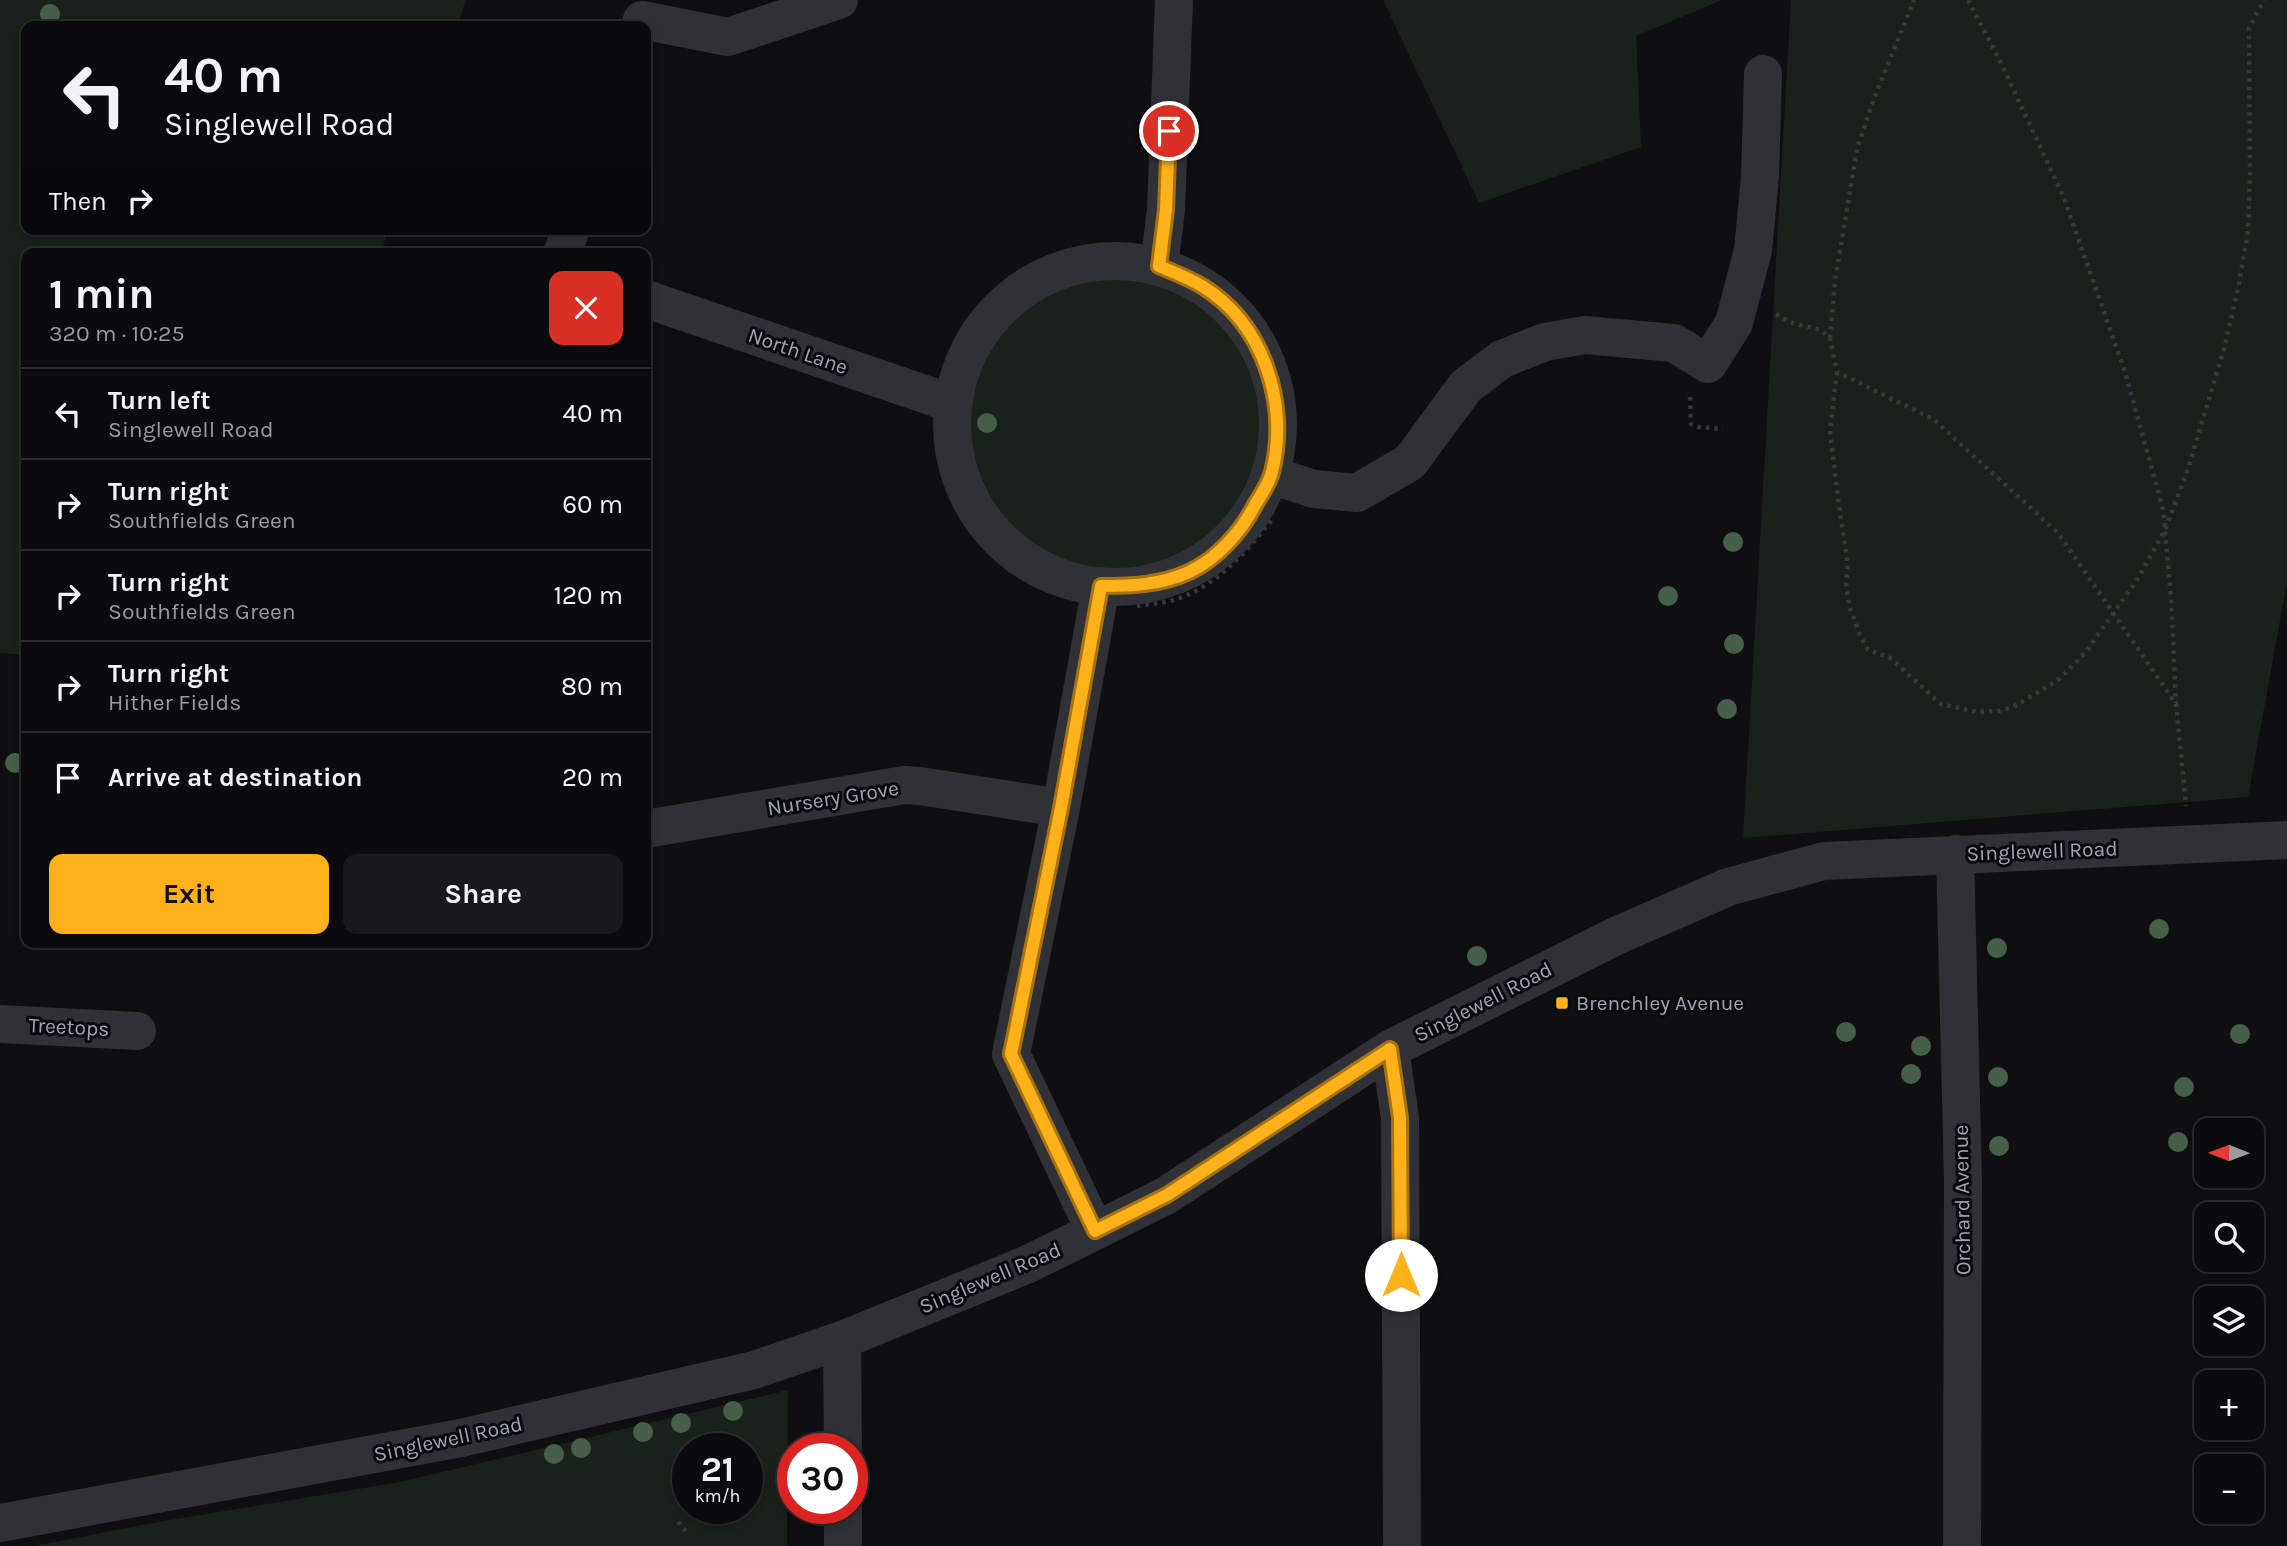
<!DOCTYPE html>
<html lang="en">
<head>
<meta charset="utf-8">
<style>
  body { margin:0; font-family:Karla,sans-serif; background:#19191b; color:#f1f3f6; height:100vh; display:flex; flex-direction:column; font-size:26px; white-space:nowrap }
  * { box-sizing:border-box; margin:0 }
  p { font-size:23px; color:#9a9b9d }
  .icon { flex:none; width:38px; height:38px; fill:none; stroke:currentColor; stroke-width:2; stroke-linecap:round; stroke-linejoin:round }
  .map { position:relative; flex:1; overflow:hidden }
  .panel { position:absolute; left:21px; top:248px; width:630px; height:700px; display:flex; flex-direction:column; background:#0b0b0d; border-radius:14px; box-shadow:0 4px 10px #0003,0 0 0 2px #2b2b2e }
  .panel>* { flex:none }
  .guide { position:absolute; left:21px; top:21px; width:630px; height:214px; border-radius:14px; box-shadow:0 4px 10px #0003,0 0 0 2px #2b2b2e; background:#0b0b0d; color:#f1f3f6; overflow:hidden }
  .needle { width:46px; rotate:271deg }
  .fabs { position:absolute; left:2194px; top:1118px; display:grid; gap:14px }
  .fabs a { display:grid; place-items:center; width:70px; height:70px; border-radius:14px; background:#0b0b0d; box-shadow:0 4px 10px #0003,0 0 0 2px #2b2b2e; font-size:35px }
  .speed { position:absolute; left:672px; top:1433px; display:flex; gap:14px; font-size:35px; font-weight:700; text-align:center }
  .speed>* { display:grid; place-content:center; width:91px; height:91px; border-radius:50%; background:#0b0b0d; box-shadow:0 4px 10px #0003,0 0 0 2px #2b2b2e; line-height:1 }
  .speed small { font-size:18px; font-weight:400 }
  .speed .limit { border:10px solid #d22; background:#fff; color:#111 }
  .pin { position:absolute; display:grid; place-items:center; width:60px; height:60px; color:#fff; margin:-30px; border:4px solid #fff; border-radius:50%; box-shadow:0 2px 7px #0007 }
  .me { position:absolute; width:77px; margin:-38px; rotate:0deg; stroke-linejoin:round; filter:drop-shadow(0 0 5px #0008) }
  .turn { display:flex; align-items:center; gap:24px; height:147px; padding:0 28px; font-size:32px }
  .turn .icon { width:91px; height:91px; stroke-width:2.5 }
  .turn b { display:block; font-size:49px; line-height:60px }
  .then { display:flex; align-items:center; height:66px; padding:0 28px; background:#0003; gap:14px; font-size:26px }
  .round { display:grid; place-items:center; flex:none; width:74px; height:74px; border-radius:14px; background:#19191b }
  .overview { display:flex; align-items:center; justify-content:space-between; height:119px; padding:0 28px }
  h1 { font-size:42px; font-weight:700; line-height:52px }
  .action { display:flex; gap:14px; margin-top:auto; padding:14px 28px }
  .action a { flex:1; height:80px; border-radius:14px; background:#ffb119; color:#111; font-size:28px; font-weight:700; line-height:80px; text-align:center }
  .action a+a { background:#19191b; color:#f1f3f6 }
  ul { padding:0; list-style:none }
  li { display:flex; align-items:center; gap:21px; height:91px; padding:0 28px; border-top:2px solid #2b2b2e }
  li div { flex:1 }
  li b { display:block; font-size:26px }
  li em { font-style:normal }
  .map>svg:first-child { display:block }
</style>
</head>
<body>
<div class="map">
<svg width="2287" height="1546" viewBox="0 0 2287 1546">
  <rect width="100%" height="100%" fill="#0f0f11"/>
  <!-- green -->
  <path fill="#19211a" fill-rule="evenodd" d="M0 0H466L457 26H26V229H389L380 254H26V655L0 653Z
    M1383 0H1722L1636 36 1641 147 1479 203Z
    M1791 0H2287V582L2248 797 1743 838Z
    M966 425a148 148 0 1 1 296 0a148 148 0 1 1-296 0Z
    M788 1390 787 1546H34L158 1522 400 1482ZM688 1449H747V1508H688Z"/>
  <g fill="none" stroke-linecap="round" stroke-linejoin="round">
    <!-- path -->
    <path stroke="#36383d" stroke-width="4.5" stroke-dasharray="3.5 5" stroke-linecap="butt" d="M1968 0 2001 63 2064 198 2125 372 2163 509 2171 598 2176 703
      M1776 314 1789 322 1821 330 1830 339 1837 372 1933 419 2058 533 2176 704 2186 806
      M1830 338 1835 281 1857 149 1873 101 1914 0
      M1837 372 1830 431 1838 499 1848 565 1846 583 1849 605 1860 635 1868 650 1889 657 1941 704 1977 712 2000 711 2013 707 2057 681 2085 653 2137 580 2165 530 2188 469 2224 349 2238 289 2248 231 2250 176 2249 28 2264 0
      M1690 397 1691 424 1698 427 1723 429
      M1137 606C1150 604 1166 603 1180 598 1220 583 1248 550 1274 517
      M678 1522 688 1534"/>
    <!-- minor -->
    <path stroke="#303136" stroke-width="38" d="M640 26 642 20 728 37 839 0
      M562 254 571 229
      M952 424a163 163 0 1 1 326 0a163 163 0 1 1-326 0Z
      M1159 266 1166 210 1174 0
      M646 299 951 403
      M1271 475 1314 489 1357 493 1410 462 1466 386 1502 359 1545 342 1585 335 1674 343 1708 364 1734 323 1753 250 1760 177 1763 74
      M646 829 904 785 920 786 1061 808
      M1955 854 1963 1181 1962 1546
      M0 1024 137 1031
      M1390 1049 1400 1118 1402 1546
      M1095 1231 1011 1054 1061 808 1101 586
      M842 1340 843 1449
      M843 1508V1546
      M0 1523 461 1438 754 1370 842 1340 1026 1265 1095 1231 1167 1195 1390 1049 1616 936 1728 887 1824 861 2287 840"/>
  </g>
  <!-- trees -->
  <g fill="#465f49">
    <circle cx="50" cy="14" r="10"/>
    <circle cx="987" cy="423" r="10"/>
    <circle cx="1733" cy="542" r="10"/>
    <circle cx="1668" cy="596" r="10"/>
    <circle cx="1734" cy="644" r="10"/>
    <circle cx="1727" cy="709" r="10"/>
    <circle cx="15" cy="763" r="10"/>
    <circle cx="2159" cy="929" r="10"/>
    <circle cx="1997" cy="948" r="10"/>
    <circle cx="1477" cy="956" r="10"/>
    <circle cx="1846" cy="1032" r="10"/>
    <circle cx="2240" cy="1034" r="10"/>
    <circle cx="1921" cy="1046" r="10"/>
    <circle cx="1911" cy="1074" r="10"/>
    <circle cx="1998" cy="1077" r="10"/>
    <circle cx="2184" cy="1087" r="10"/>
    <circle cx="2178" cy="1142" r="10"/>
    <circle cx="1999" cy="1146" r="10"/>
    <circle cx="733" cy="1411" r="10"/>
    <circle cx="681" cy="1423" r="10"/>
    <circle cx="643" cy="1432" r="10"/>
    <circle cx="581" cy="1448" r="10"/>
    <circle cx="554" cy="1454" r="10"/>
  </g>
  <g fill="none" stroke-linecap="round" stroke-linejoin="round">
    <!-- route casing -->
    <g stroke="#a67310" stroke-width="18">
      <path id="route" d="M1169 131 1166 210 1159 266C1173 272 1189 278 1202 286 1264 324 1289 404 1272 472 1269 484 1261 495 1255 505 1241 532 1217 559 1189 572 1161 585 1131 586 1101 586L1061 808 1011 1054 1095 1231 1167 1195 1390 1049 1400 1118 1401 1275"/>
    </g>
    <!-- route -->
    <use href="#route" stroke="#ffb119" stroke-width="12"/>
  </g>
  <!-- markers -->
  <rect fill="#ffb119" stroke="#0a0a0c" stroke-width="2.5" x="1555" y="996" width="14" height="14" rx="3.5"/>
  <g text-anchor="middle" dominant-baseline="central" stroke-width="6" stroke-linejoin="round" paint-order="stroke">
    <!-- street labels -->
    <g font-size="21" fill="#9fa5b4" stroke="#0a0a0c">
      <text transform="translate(798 351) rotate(19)">North Lane</text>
      <text transform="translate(833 798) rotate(-9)">Nursery Grove</text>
      <text transform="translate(2042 851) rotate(-2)">Singlewell Road</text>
      <text transform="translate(1483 1002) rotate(-27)">Singlewell Road</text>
      <text transform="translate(69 1027) rotate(3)">Treetops</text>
      <text transform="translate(1962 1200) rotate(-91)">Orchard Avenue</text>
      <text transform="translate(990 1278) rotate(-23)">Singlewell Road</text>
      <text transform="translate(448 1439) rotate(-12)">Singlewell Road</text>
    </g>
    <!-- poi labels -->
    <g font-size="21" fill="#9fa5b4" stroke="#0a0a0c" text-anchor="start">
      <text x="1576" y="1003">Brenchley Avenue</text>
    </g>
  </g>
</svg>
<div class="fabs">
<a><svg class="needle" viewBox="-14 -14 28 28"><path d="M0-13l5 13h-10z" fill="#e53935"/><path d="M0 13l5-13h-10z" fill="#9a9b9d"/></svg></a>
<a><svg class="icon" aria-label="search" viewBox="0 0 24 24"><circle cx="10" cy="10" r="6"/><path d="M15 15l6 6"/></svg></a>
<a><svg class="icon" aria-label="layers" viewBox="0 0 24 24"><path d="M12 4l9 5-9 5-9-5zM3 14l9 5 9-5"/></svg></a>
<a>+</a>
<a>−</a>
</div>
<div class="speed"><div>21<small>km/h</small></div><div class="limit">30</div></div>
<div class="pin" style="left:1169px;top:131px;background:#d93025"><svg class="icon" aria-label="arrive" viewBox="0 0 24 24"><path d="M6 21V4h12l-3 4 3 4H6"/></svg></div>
<svg class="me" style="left:1401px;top:1275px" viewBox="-20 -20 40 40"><circle r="19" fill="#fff"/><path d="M0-13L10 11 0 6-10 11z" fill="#ffb119"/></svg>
<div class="guide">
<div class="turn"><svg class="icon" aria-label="left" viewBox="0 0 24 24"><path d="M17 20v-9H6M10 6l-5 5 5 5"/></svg><div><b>40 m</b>Singlewell Road</div></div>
<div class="then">Then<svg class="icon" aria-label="right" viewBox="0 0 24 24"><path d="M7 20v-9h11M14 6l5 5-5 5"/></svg></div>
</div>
<section class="panel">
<div class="overview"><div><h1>1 min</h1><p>320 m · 10:25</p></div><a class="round" style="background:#d93025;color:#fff"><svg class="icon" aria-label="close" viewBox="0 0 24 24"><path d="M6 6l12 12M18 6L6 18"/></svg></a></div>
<ul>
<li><svg class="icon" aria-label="left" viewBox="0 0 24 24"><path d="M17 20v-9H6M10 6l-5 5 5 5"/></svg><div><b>Turn left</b><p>Singlewell Road</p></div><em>40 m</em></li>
<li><svg class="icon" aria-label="right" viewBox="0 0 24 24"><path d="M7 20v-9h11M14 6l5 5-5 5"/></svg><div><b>Turn right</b><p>Southfields Green</p></div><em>60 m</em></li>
<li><svg class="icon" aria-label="right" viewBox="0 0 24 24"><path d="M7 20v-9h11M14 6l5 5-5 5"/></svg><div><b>Turn right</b><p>Southfields Green</p></div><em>120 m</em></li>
<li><svg class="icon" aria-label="right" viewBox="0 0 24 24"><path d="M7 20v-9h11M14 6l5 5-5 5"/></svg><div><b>Turn right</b><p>Hither Fields</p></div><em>80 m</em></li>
<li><svg class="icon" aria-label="arrive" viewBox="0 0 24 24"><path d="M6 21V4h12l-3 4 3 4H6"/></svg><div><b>Arrive at destination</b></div><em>20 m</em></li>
</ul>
<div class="action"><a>Exit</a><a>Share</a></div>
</section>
</div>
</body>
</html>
